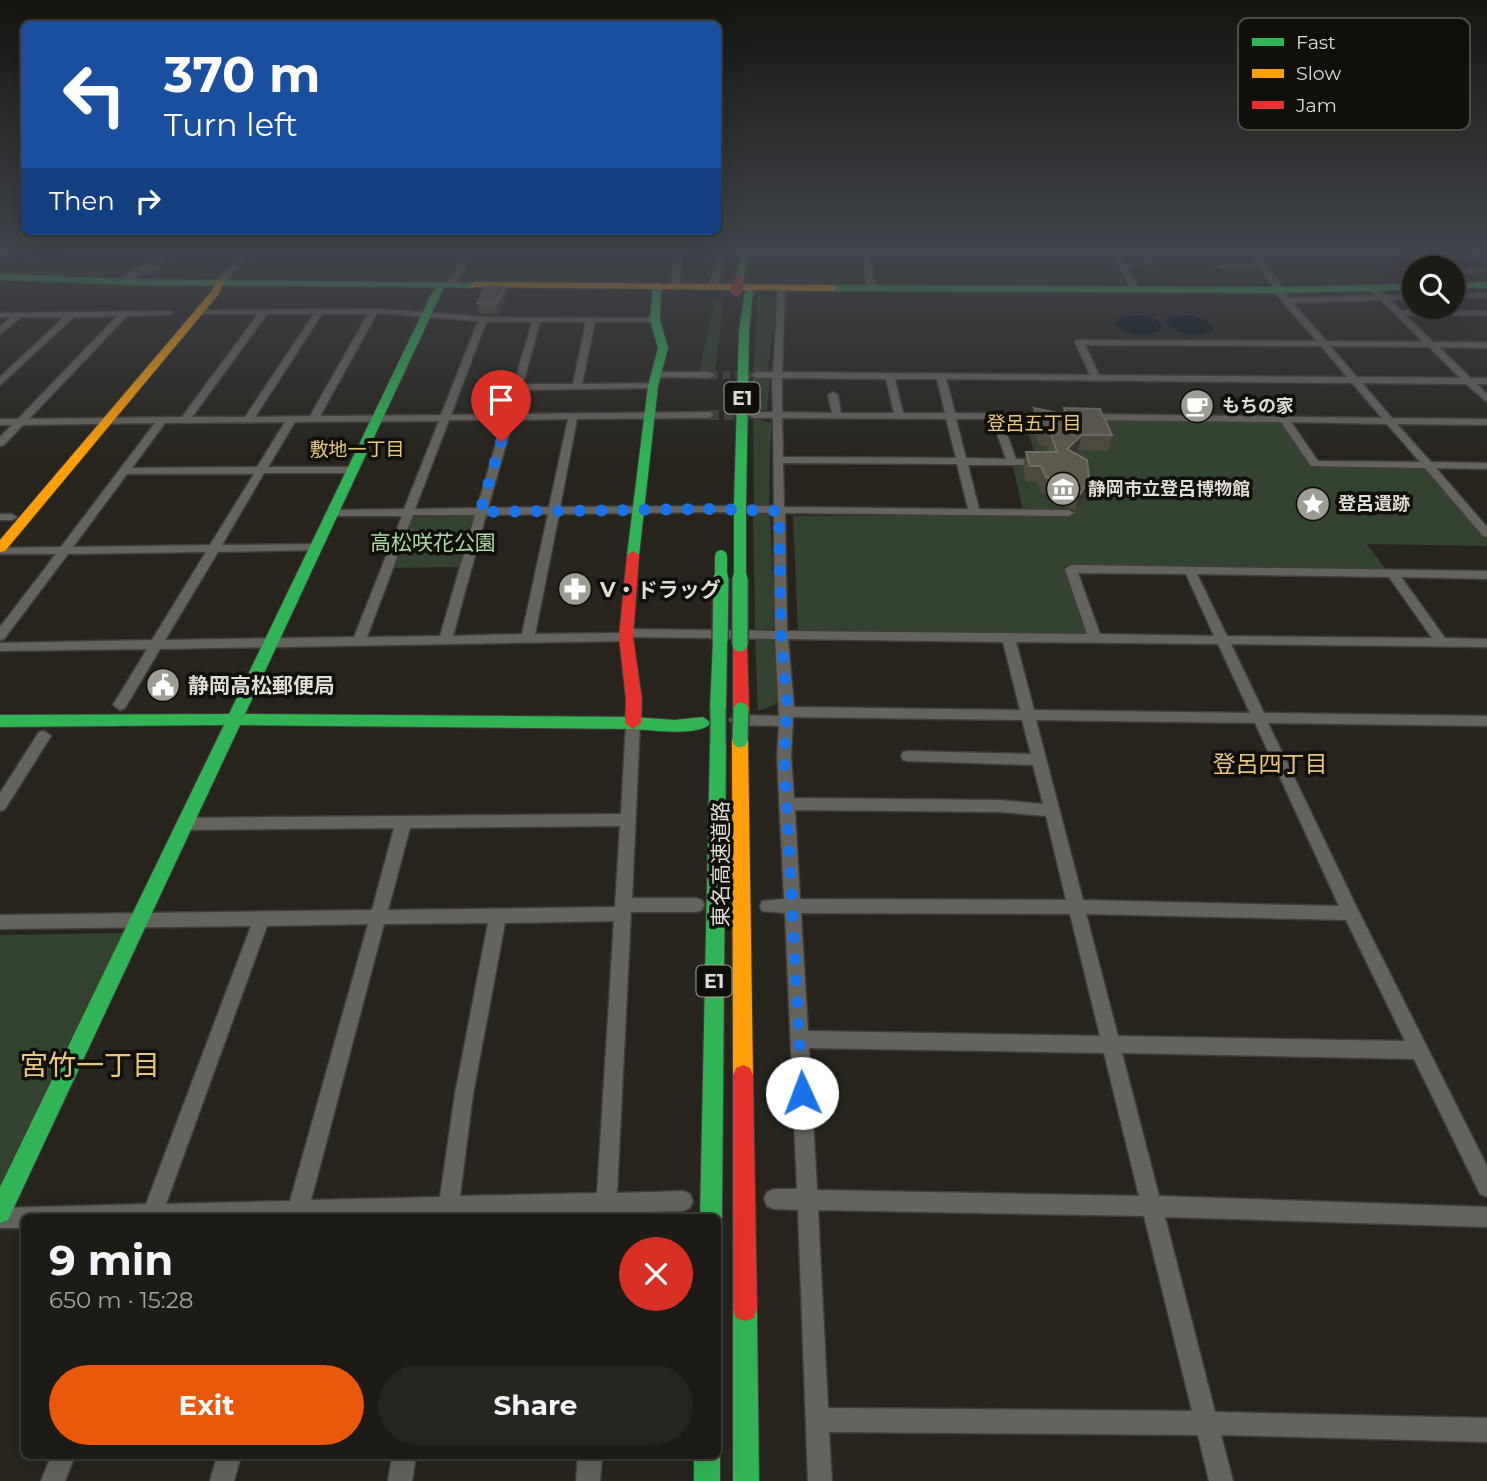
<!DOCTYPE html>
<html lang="en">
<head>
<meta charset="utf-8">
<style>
  body { margin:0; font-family:Montserrat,"Noto Sans JP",sans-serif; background:#25241f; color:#f1f3f6; height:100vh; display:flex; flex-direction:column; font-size:26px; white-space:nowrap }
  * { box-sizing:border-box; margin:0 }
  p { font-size:23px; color:#a0a1a1 }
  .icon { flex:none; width:38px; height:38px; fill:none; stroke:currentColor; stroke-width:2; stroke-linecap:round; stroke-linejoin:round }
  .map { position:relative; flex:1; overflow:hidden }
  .details { position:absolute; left:21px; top:1214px; width:700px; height:245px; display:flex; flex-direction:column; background:#1d1b16; border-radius:10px; box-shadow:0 7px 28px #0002,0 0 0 2px #3b3935 }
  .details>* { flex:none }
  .banner { position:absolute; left:21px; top:21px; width:700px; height:214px; border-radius:10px; box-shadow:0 7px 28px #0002,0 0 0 2px #3b3935; background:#1a4fa0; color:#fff; overflow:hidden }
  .buttons { position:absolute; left:1402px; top:256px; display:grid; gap:14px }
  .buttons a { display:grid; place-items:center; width:63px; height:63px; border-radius:50%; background:#1d1b16; box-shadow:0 7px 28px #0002,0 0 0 2px #3b3935; font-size:35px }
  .pin { position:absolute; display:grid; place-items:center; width:60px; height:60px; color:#fff; margin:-72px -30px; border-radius:50% 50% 50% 0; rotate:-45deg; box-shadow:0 0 7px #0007 }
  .pin .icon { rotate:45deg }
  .me { position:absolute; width:77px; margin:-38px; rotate:358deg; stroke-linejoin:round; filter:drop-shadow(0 0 5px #0008) }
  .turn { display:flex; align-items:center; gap:24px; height:147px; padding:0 28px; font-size:32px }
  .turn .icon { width:91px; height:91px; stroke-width:2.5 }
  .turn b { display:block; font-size:49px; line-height:60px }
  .then { display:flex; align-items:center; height:66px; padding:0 28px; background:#0003; gap:14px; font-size:26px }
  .round { display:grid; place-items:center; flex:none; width:74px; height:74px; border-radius:37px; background:#25241f }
  .summary { display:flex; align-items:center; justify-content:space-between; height:119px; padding:0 28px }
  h1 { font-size:42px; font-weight:700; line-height:52px }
  .primary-button { display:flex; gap:14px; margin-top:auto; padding:14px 28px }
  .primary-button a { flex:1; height:80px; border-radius:42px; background:#ea580c; color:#fff; font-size:28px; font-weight:700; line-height:80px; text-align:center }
  .primary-button a+a { background:#25241f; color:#f1f3f6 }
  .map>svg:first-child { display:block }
</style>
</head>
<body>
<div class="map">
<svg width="1487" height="1481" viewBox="0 0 1487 1481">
  <rect width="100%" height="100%" fill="#27241d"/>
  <!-- green -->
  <path fill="#34432f" d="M758 296 777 297 768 372 753 373Z
    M715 300 723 301 715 372H699Z
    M753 378 770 380 767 409 753 413Z
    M753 418 771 423 769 505 754 507Z
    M1025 420 1280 422 1312 467 1426 468 1487 539V546L1367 544 1386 570 1064 566 1086 633 798 630 793 516 1024 515 1012 462 1037 463Z
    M753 514H770L775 625 772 629H755Z
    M474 516 459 567 392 568 411 517Z
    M765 637 775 642 779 699 774 705 758 711 755 638Z
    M123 933 0 1185V935Z"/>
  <!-- water -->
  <path fill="#041519" d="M1140 315 1155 319 1162 325 1160 331C1145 337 1124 336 1114 322L1121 316Z
    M1191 315 1206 320 1214 328 1212 331C1197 337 1176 336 1166 322L1172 316Z"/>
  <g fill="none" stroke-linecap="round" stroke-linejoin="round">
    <!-- street-tunnel-far1 -->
    <path stroke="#434038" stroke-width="8" stroke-dasharray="8 4.5" stroke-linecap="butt" d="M735 250 771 251
      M710 375H751"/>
    <!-- street-tunnel -->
    <path stroke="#434038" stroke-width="10" stroke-dasharray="10 5" stroke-linecap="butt" d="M709 415H752"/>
    <!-- street casing -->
    <g stroke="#413e39" stroke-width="3">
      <path id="street" d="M9 249H18L0 259V254Z
        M153 249H161C151 263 137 283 118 284V280L142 264Z
        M164 249H172L167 260 152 273H146V269L161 257Z
        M249 249H257L223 284H217V280Z
        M467 249H738L739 250 727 252 717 286 713 288 709 286 719 252H682L679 286 675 288 671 286 675 252 474 251 454 286H448L447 284Z
        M771 249H868L875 287 871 289 867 287 861 254 768 253 767 251Z
        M1109 249H1117L1124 263 1156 260 1160 262 1127 267 1140 290 1133 292Z
        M1248 249 1476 255V259H1473L1259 254 1289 298 1376 296 1369 288 1373 286 1385 295H1414V299L1390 300 1400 310 1487 311V315H1405L1433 342H1487V348L1439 347 1471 378H1487V384H1477L1487 394V402L1466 384 1362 383 1392 418 1487 419V425L1397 424 1431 462 1487 463V469L1436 468 1487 527V537L1483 536 1425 468 1311 466 1281 422 1086 420 1081 417 1086 414 1382 418 1352 383 946 379 955 413 1052 414 1057 417 1052 420H1002L1016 459H1034L1039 462 1034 465H968L979 509 1069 510 1074 513 1069 516 785 513 787 631 1087 634 1065 569 1071 565 1487 571V579L1401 577 1445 638 1487 639V647L1231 644 1264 713 1487 716V726L1268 723 1358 910 1487 1166V1197L1480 1194 1414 1059 1122 1053 1159 1196 1487 1207V1227L1165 1217 1215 1412 1487 1418V1442L1221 1435 1233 1481H1209L1198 1435 829 1432 832 1481H808L798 1210 774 1209 767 1206 764 1199 767 1192 774 1189H797L785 913 762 911 760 906 762 901 784 899 777 756 779 726 736 725 729 720 736 715 779 716 775 639 632 637 626 641 160 649 125 708 120 710 113 705 147 649 0 651V643L152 640 206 552 68 554 4 639 0 640V627L56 554H0V548L61 547 155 423 23 425 4 445 0 446V437L12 425H0V419H18L117 316 74 317 0 385V377L64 317H21L0 334V327L11 317H0V313L169 311 173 313 169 315 127 316 29 419 182 417 258 314H196V310H199L379 309 483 317 658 318V322H595L582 384 653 383 658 386 656 388 521 390 515 414 709 412 714 415 709 418 577 419 560 507 774 506 773 418H753L748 415 753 412H773L772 378H756L751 375 756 372H773L778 284 785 286 782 372 1090 375 1075 342 1076 340 1317 341 1283 303 1261 268H1220L1216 266 1220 264H1258ZM1381 300 1423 342 1326 341 1293 303ZM377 313 478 321 441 415 320 416ZM267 314H314L245 417H192ZM322 314H368L310 416 255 417ZM486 322H532L505 414 451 415ZM540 322H586L573 384H523ZM1085 345 1321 346 1347 377 1099 375ZM1330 346 1429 347 1460 378 1357 377ZM782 378 886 379 894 413H841L838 395 833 392 828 395 832 413 782 412ZM895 379H937L945 413H903ZM782 418 946 419 956 458 783 457ZM568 419 549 507 488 508 513 420ZM956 419H992L1006 459 966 458ZM449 420H503L477 508 415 509ZM439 421 404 509 331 510 326 513 331 516H402L354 637 165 640 218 552 315 550 321 547 315 544 222 545 264 473H352L357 470 352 467H268L295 422ZM285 422 257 467 132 468 165 423ZM1291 422 1387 424 1420 462 1318 461ZM783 463 957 464 968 509 784 507ZM127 474H254L210 545 73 547ZM711 512 774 513 775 631 627 629 621 633 535 634 559 514ZM548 514 522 634 453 636 486 515ZM413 515H475L440 636 367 637ZM1078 573 1186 574 1214 636 1100 634ZM1197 574 1389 577 1432 638 1227 636ZM788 639 1003 642 1020 710 794 707ZM1016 642 1218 644 1250 713 1034 710ZM793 717 1022 720 1031 754 908 751 903 752 901 756 903 760 908 761 1033 765 1043 804 1000 800 794 798 791 756ZM1036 720 1255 723 1339 906 1083 900ZM795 810 1000 812 1046 816 1066 900 800 899ZM801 913 1070 914 1100 1036 808 1031ZM1086 914 1346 920 1405 1041 1118 1036ZM809 1048 1104 1053 1139 1196 817 1190ZM818 1210 1144 1216 1192 1411 828 1408Z
        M1487 267V271L1452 275V271Z
        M1487 293V297L1452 298V294Z
        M656 372H710L715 375 710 378 653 377V373Z
        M0 514H12L17 517 12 520H0Z
        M633 718 640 723 632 898H696L702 900 704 905 702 910 696 912H631L617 1193 683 1191 690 1194 693 1201 690 1208 683 1211 616 1213V1218H596V1213L457 1218H24V1228H0V1208L146 1204 251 926 0 929V915L372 910 394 828 186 830 181 828 178 824 181 820 186 818 621 814 626 723ZM620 826 615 907 388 910 410 828ZM614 921 597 1193 460 1196 473 1094 505 923ZM488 923 455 1094 440 1197 311 1200 384 924ZM368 924 290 1201 166 1204 267 926Z
        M44 731 51 736 5 809 0 811V793L39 732Z
        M51 1456H75L65 1481H41Z
        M217 1456H241L234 1481H210Z
        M392 1456H416L412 1481H388Z
        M578 1456H602L600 1481H576Z"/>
    </g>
    <!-- fast casing -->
    <g stroke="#413e39" stroke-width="2">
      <path id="fast" d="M744 249H752L743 280 739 283 735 280Z
        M0 274 133 279 477 283 478 285 474 288 444 287 245 714 633 717 675 720 703 717 711 723C700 737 651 730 633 729L240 725 8 1220 0 1223V1187L224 725 0 727V715L229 714 435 287 133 285 0 280Z
        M657 282 661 285 660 320 668 348 658 386 639 555 633 559 627 555 648 386 658 348 650 320 653 285Z
        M1487 282V288L1452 289V283Z
        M1414 284V290L1279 293 833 291 829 288 833 285 1279 287Z
        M749 288 753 291 749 331 746 505 740 509 734 505 739 331 745 291Z
        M720 636 727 641 726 709 718 714 710 709 713 641Z
        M718 737 726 743 722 1218 718 1227V1218H700L710 743Z
        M745 1297 754 1300 757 1309 759 1481H733V1309L736 1300Z
        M718 1449 720 1456V1481H694V1456H718Z"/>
    </g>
    <!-- slow casing -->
    <g stroke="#413e39" stroke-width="2">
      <path id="slow" d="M217 280 224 282 218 295 5 551 0 552V540L211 292Z
        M474 282 833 285 837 288 833 291 471 287 470 285Z
        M740 734 748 740 753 1075 750 1082 743 1085 736 1082 733 1075 732 740Z"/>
    </g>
    <!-- jam casing -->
    <g stroke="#413e39" stroke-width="2">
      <path id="jam" d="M633 551 639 555 633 637 642 700 641 723 633 729 625 723 626 700 619 637 627 555Z
        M740 639 747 644 749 710 741 715 733 710V644Z
        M743 1065 750 1068 753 1075 757 1309 754 1318 745 1321 736 1318 733 1309V1075L736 1068Z"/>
    </g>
    <!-- street -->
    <use href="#street" fill="#65635e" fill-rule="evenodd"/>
    <!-- fast -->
    <use href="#fast" fill="#30b455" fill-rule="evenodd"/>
    <!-- slow -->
    <use href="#slow" fill="#ff9f0a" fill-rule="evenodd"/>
    <!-- jam -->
    <use href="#jam" fill="#e5322d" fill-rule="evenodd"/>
    <!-- fast-bridge-far1 casing -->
    <g stroke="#413e39" stroke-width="14" stroke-linecap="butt">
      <path id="fast-bridge-far1" d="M740 505V579
        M721 579V556"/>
    </g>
    <!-- fast-bridge casing -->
    <g stroke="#413e39" stroke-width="18" stroke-linecap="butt">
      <path id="fast-bridge" d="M740 578V644
        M720 641 721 578
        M718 709V743
        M740 740 741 710"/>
    </g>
    <!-- jam-bridge casing -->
    <g stroke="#413e39" stroke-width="11" stroke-linecap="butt">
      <path id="jam-bridge" d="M736 291 739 280"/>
    </g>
    <!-- fast-bridge-far1 -->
    <use href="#fast-bridge-far1" stroke="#30b455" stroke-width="12"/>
    <!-- fast-bridge -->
    <use href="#fast-bridge" stroke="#30b455" stroke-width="15"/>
    <!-- jam-bridge -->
    <use href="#jam-bridge" stroke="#e5322d" stroke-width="10"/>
  </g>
  <!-- wall -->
  <path fill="#4d493f" d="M508 297 499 314H479L477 303Z
    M1034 408 1063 414 1064 408 1112 435 1108 451 1078 450 1075 453 1085 496 1075 510 1049 502 1050 496 1041 493 1038 482 1026 481 1023 468 1026 452H1048L1046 446H1039L1031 423Z"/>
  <!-- shaded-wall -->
  <path fill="#37342b" d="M506 287 508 297 499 314 497 304Z
    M1082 435 1078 450 1063 464 1067 449Z
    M1089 480 1085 496 1075 510 1080 494Z"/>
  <!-- building -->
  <path fill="#5d594f" stroke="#716d64" stroke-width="2" d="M486 286 506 287 497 304 477 303Z
    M1034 408 1066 415 1064 408 1100 409 1112 435H1082L1067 449 1087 460 1089 480 1080 494 1053 486 1055 480 1046 477 1041 466H1030L1026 452H1057L1050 431H1043Z"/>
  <!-- sky -->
  <linearGradient id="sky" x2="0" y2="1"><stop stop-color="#151410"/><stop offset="0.55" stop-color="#41454c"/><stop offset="1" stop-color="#41454c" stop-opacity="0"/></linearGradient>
  <rect width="1487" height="456" fill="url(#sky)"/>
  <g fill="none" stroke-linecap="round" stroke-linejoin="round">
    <!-- route -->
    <path stroke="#1a73e8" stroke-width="12" stroke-dasharray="0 21.6" d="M501 442 480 512 711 509 779 511 781 634 787 704 784 757 802 1093"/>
  </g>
  <!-- icons -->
  <defs>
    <g id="cafe-disc" transform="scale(1.75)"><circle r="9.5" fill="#9f9c94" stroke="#110f09"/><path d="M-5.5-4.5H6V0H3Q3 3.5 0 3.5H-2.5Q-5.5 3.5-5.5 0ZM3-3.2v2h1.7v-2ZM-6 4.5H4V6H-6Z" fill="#fff"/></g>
    <g id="museum-disc" transform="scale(1.75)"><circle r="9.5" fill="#9f9c94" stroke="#110f09"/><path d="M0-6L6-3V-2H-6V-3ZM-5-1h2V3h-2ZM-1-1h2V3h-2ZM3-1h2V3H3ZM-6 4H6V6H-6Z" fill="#fff"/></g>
    <g id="sight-disc" transform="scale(1.75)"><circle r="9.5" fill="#9f9c94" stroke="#110f09"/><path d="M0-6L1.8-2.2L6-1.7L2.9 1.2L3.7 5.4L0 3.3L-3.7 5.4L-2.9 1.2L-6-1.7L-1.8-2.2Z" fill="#fff"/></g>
    <g id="pharmacy-disc" transform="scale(1.75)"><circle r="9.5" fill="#9f9c94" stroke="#110f09"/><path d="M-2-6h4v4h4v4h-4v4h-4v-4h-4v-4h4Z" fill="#fff"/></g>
    <g id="civic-disc" transform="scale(1.75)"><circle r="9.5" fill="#9f9c94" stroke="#110f09"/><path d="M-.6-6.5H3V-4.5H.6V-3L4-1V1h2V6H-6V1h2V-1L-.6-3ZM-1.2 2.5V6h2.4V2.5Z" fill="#fff"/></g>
  </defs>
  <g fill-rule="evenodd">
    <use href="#cafe-disc" x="1197" y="406"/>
    <use href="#museum-disc" x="1063" y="489"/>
    <use href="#sight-disc" x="1313" y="504"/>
    <use href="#pharmacy-disc" x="575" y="589"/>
    <use href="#civic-disc" x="163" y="685"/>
  </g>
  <g text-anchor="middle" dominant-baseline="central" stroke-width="7" stroke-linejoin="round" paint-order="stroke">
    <!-- far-poi labels -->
    <g font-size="18" font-weight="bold" fill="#dfdcd4" stroke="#110f09" text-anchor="start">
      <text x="1222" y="406">もちの家</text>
      <text x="1088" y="489">静岡市立登呂博物館</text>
      <text x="1338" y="504">登呂遺跡</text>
    </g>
    <!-- shield labels -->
    <g fill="#110f09" stroke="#a19e97" stroke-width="2">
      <rect x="724.5" y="382.5" width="35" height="31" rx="5"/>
      <rect x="696.5" y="965.5" width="35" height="31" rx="5"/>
    </g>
    <g font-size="19" font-weight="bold" fill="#dfdcd4">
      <text x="742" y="398">E1</text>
      <text x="714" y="981">E1</text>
    </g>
    <!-- far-neighbourhood labels -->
    <g font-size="19" fill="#e8c57c" stroke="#110f09">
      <text x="1034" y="423">登呂五丁目</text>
      <text x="357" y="449">敷地一丁目</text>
    </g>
    <!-- park labels -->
    <g font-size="21" fill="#abd8a3" stroke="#110f09">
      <text x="433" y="542">高松咲花公園</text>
    </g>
    <!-- poi labels -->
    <g font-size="21" font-weight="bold" fill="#dfdcd4" stroke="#110f09" text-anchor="start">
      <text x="600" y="589">V・ドラッグ</text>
      <text x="188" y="685">静岡高松郵便局</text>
    </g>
    <!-- street labels -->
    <g font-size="21" fill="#dfdcd4" stroke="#110f09">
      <text transform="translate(720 864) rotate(-90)">東名高速道路</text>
    </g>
    <!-- neighbourhood labels -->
    <g font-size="23" fill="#e8c57c" stroke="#110f09">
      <text x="1270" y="764">登呂四丁目</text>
    </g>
    <!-- near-neighbourhood labels -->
    <g font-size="28" fill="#e8c57c" stroke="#110f09">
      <text x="90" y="1065">宮竹一丁目</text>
    </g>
  </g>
  <!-- legend -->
  <rect x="1238" y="18" width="232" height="112" rx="10" fill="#110f09" stroke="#4f4c46" stroke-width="2"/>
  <rect x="1252" y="38" width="32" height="8" fill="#30b455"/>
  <rect x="1252" y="69" width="32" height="9" fill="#ff9f0a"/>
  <rect x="1252" y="101" width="32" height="8" fill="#e5322d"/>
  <g font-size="19" fill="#dfdcd4">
    <text x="1296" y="49">Fast</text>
    <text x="1296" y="80">Slow</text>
    <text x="1296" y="112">Jam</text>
  </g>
</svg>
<div class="buttons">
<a><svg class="icon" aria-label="search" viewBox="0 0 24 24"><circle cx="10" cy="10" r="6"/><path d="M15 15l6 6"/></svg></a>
</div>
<div class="pin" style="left:501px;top:442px;background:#d93025"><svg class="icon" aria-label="arrive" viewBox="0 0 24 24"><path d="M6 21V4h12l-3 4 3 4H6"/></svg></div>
<svg class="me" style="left:802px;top:1093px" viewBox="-20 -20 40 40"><circle r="19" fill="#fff"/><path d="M0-13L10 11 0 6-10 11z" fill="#1a73e8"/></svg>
<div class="banner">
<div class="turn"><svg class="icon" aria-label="left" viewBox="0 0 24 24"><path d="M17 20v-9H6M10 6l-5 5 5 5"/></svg><div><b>370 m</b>Turn left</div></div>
<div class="then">Then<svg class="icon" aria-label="right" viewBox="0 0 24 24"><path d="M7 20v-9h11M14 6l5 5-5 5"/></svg></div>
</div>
<section class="details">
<div class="summary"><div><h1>9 min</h1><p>650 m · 15:28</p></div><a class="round" style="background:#d93025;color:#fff"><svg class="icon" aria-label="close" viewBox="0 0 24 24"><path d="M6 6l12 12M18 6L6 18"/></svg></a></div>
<div class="primary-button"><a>Exit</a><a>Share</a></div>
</section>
</div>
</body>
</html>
